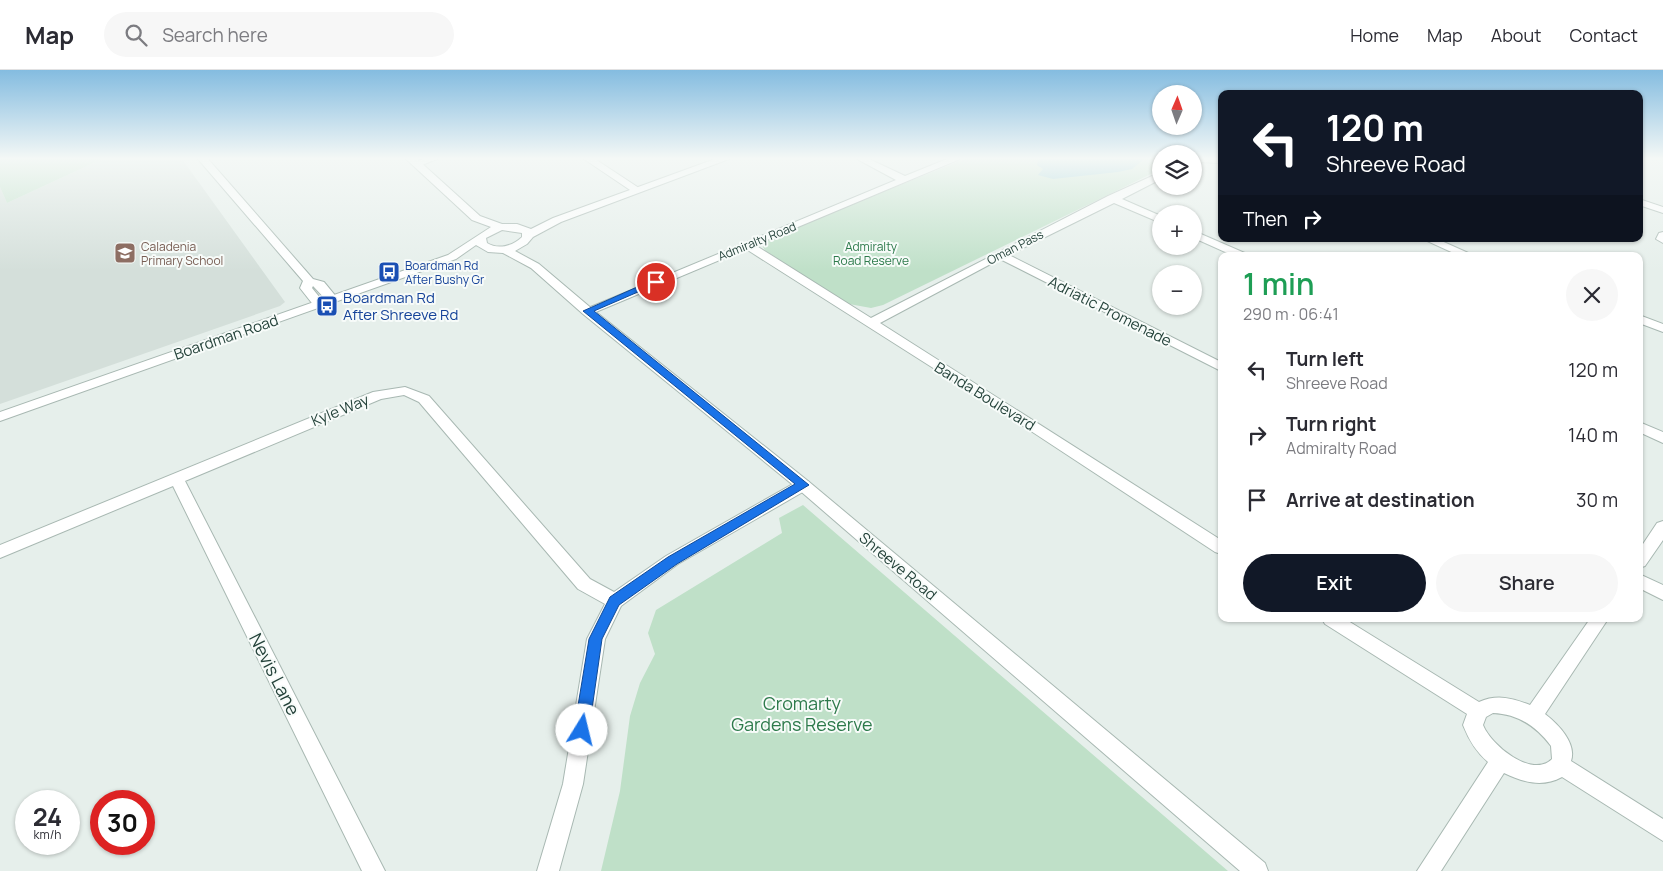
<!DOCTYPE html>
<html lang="en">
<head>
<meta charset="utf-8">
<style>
  body { margin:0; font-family:Manrope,sans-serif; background:#f7f7f7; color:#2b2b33; height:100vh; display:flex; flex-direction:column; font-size:19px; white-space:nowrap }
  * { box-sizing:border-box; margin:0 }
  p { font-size:16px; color:#7c7c81 }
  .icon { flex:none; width:28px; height:28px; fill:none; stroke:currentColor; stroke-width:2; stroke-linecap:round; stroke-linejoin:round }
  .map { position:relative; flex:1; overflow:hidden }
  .details { position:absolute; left:1218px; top:182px; width:425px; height:370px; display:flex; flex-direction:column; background:#fff; border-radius:10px; box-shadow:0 1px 4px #0004 }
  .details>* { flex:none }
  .guide { position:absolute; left:1218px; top:20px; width:425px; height:152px; border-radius:10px; box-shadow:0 1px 4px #0004; background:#111827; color:#fff; overflow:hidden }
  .needle { width:32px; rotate:2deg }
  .buttons { position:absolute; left:1152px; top:15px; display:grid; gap:10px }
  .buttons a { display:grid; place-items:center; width:50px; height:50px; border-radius:50%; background:#fff; box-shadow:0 1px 4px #0004; font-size:25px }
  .speed { position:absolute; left:15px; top:720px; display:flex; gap:10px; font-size:25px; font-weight:700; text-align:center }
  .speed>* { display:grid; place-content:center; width:65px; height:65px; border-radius:50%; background:#fff; box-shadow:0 1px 4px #0004; line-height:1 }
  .speed small { font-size:12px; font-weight:400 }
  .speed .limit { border:8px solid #d22; background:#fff; color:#111 }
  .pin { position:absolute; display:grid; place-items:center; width:42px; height:42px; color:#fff; margin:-21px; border:2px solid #fff; border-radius:50%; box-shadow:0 1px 5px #0007 }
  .me { position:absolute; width:55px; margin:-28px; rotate:9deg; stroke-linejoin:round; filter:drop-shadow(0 0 4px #0008) }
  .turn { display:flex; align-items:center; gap:18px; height:105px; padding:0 25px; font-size:22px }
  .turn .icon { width:65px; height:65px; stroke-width:2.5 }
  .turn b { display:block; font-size:35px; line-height:42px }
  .then { display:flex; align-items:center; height:48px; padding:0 25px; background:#0003; gap:10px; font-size:19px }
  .round { display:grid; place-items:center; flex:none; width:52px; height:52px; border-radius:26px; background:#f7f7f7 }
  .head { display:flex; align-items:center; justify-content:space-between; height:85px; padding:0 25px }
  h1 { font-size:30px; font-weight:600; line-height:38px; color:#1e9e55 }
  .primary-button { display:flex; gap:10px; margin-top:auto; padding:10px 25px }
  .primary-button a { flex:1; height:58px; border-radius:30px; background:#111827; color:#fff; font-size:20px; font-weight:600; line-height:58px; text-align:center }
  .primary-button a+a { background:#f7f7f7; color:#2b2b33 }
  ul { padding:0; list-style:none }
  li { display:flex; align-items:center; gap:15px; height:65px; padding:0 25px }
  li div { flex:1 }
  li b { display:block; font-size:19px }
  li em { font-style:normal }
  header { display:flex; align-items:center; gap:30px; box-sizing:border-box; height:70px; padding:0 25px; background:#fff; border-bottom:1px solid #e1e1e2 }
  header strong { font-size:24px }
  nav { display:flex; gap:28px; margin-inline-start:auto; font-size:18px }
  .search { width:350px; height:45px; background:#f7f7f7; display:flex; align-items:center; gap:12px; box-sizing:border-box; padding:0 18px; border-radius:28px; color:#7c7c81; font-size:19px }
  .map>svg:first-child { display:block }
</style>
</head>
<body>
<header>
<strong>Map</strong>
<div class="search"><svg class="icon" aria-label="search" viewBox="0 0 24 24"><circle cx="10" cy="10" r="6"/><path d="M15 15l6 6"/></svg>Search here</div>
<nav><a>Home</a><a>Map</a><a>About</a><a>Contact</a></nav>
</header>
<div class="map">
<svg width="1663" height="801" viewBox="0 0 1663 801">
  <rect width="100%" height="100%" fill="#e6efeb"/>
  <!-- built -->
  <path fill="#d4dfda" d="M102 89H182L285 232 280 236 0 334V117L7 133Z"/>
  <!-- green -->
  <path fill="#bfe0c8" d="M0 89H102L7 133 0 117Z
    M965 89H1161V99L883 235 871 238 849 234 766 182 763 177 770 167Z
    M803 435 1228 801H601L620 721 630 646 640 613 655 584 648 563 656 540 782 463 779 448Z"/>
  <!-- water -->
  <path fill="#8ec9d4" d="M1039 89H1144L1132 99 1118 102 1053 109 1038 105 1043 99 1037 95Z"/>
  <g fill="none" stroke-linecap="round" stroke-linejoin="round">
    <!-- minor casing -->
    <g stroke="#a8b8b2" stroke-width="2">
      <path id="minor" d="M198 89H208L313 209 324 212 338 229 336 232H328L313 216 312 218 325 234 323 237H315L300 218 303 211Z
        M423 89H437L417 97 412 94Z
        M584 89H595L642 120 633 122Z
        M857 89H869L905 106 947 89H960L755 175 871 248 1108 126 1161 102V109L1122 129 1161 146V153L1114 133 1009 185 1221 292V301L1000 189 880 253 1221 470V484L1215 482 993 336 746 179 591 244 587 245 581 241 896 110Z
        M1195 89H1221V93L1200 92Z
        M1639 129 1663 137V143L1639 135Z
        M1194 161 1247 184 1249 186H1234L1194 168Z
        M1663 162V173L1656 169 1659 163Z
        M1423 169H1437L1475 186H1460Z
        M1639 245 1663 254V262L1639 253Z
        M405 317 429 326 590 509 614 522 666 486 798 411H808L811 415 808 419 678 494 621 536 605 569 583 714 559 801H537L563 714 587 569 605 534 578 519 419 332 404 325 381 329 185 411 385 801H362L173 416 0 488V475L373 322Z
        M1639 352 1663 362V373L1639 362Z
        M1663 451V470L1645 496 1639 498V480L1657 453Z
        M1639 504 1663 515V530L1639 518Z
        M1322 549H1345L1479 632C1497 624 1512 628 1530 635L1590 549H1608L1545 644C1558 654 1577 673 1571 691L1663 749V771L1562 707C1542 718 1523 712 1504 703L1441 801H1417L1488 692C1476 682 1469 670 1463 655L1467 644 1325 554ZM1493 643C1518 644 1536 656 1551 676L1552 689C1532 709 1491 675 1483 655L1486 647Z"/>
    </g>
    <!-- tertiary casing -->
    <g stroke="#a8b8b2" stroke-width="2">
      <path id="tertiary" d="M406 89H417L480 146 502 154H517L531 159 553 148 715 89H729L561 152 533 167 527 174 515 181 539 194 591 238 808 411 1265 793 1268 801H1240L798 419 583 244 531 198 503 183 488 182 476 175 456 189 0 351V342L448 185 491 157 472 150ZM502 160 522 163V167C513 176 498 180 487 173L486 168Z"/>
    </g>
    <!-- minor -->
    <use href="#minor" fill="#fff" fill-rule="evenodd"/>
    <!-- tertiary -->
    <use href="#tertiary" fill="#fff" fill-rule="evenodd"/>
  </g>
  <!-- sky -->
  <linearGradient id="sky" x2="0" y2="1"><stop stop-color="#84bce0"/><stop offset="0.44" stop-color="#f4f8f6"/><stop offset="1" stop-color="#f4f8f6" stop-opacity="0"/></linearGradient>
  <rect width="1663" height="201" fill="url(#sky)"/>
  <!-- route -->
  <path fill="#1a73e8" stroke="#114b97" d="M653 210 661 212 594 241 809 415 677 494 619 535 602 569 589 660 587 664 582 666 576 664 574 660 589 569 610 527 668 487 795 414 583 241Z"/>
  <!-- icons -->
  <defs>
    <g id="school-square" transform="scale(1.125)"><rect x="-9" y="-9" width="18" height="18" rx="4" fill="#8d6e63" stroke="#f7fbf9"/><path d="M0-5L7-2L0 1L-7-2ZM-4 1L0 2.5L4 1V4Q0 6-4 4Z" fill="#fff"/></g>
    <g id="bus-square" transform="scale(1.125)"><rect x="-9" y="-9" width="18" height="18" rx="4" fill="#1a4fb4" stroke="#f7fbf9"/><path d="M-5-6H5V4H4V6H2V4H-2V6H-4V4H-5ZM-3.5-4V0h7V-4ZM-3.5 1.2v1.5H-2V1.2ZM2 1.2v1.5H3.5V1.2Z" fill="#fff"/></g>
  </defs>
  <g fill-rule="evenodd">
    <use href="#school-square" x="125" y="183"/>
    <use href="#bus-square" x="389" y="202"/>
    <use href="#bus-square" x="327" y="236"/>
  </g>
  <g text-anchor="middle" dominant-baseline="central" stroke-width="4" stroke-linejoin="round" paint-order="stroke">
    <!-- far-street labels -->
    <g font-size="12" fill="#24423a" stroke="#f7fbf9">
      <text transform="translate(757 171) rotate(-22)">Admiralty Road</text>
      <text transform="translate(1015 177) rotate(-27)">Oman Pass</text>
    </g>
    <!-- far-education labels -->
    <g font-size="12" fill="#785e54" stroke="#f7fbf9" text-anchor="start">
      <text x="141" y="176">Caladenia<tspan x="141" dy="14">Primary School</tspan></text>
    </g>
    <!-- far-park labels -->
    <g font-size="12" fill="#2d7a4b" stroke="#f7fbf9">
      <text x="871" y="176">Admiralty<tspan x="871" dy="14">Road Reserve</tspan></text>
    </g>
    <!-- far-transit labels -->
    <g font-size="12" fill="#164399" stroke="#f7fbf9" text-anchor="start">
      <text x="405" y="195">Boardman Rd<tspan x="405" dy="14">After Bushy Gr</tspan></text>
    </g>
    <!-- transit labels -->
    <g font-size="15" fill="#164399" stroke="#f7fbf9" text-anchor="start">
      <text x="343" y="227">Boardman Rd<tspan x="343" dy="17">After Shreeve Rd</tspan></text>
    </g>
    <!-- street labels -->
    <g font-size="15" fill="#24423a" stroke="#f7fbf9">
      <text transform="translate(1110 241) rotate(27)">Adriatic Promenade</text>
      <text transform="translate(226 267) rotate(-19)">Boardman Road</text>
      <text transform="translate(985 326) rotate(32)">Banda Boulevard</text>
      <text transform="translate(340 340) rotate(-22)">Kyle Way</text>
      <text transform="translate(898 496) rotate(40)">Shreeve Road</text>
    </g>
    <!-- near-street labels -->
    <g font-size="18" fill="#24423a" stroke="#f7fbf9">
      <text transform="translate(275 604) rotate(63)">Nevis Lane</text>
    </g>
    <!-- near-park labels -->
    <g font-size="18" fill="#2d7a4b" stroke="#f7fbf9">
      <text x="802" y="633">Cromarty<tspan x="802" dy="21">Gardens Reserve</tspan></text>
    </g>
  </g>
</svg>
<div class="buttons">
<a><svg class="needle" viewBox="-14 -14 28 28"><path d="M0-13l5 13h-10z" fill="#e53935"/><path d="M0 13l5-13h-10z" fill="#7c7c81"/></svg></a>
<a><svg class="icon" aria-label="layers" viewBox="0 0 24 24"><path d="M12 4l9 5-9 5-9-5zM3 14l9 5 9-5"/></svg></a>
<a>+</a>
<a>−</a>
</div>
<div class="speed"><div>24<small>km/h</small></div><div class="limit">30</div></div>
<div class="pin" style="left:656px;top:212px;background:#d93025"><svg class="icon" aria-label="arrive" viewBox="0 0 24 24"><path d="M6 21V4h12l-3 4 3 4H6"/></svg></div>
<svg class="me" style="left:582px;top:660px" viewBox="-20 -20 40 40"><circle r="19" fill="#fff"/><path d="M0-13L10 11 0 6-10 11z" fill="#1a73e8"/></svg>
<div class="guide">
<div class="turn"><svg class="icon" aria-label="left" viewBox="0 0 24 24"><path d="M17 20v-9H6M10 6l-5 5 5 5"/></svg><div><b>120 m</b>Shreeve Road</div></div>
<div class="then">Then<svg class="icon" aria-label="right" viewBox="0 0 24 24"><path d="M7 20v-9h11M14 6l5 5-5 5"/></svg></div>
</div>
<section class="details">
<div class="head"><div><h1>1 min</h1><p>290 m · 06:41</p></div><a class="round"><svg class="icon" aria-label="close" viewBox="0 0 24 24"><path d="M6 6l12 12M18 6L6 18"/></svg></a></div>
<ul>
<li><svg class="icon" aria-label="left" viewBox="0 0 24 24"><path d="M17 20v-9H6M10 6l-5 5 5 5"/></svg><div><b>Turn left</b><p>Shreeve Road</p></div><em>120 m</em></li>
<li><svg class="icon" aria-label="right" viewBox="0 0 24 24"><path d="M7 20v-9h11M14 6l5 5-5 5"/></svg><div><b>Turn right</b><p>Admiralty Road</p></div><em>140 m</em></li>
<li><svg class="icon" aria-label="arrive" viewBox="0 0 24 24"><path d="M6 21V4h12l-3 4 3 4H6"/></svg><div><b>Arrive at destination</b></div><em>30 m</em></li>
</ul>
<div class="primary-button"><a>Exit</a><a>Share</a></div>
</section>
</div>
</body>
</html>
